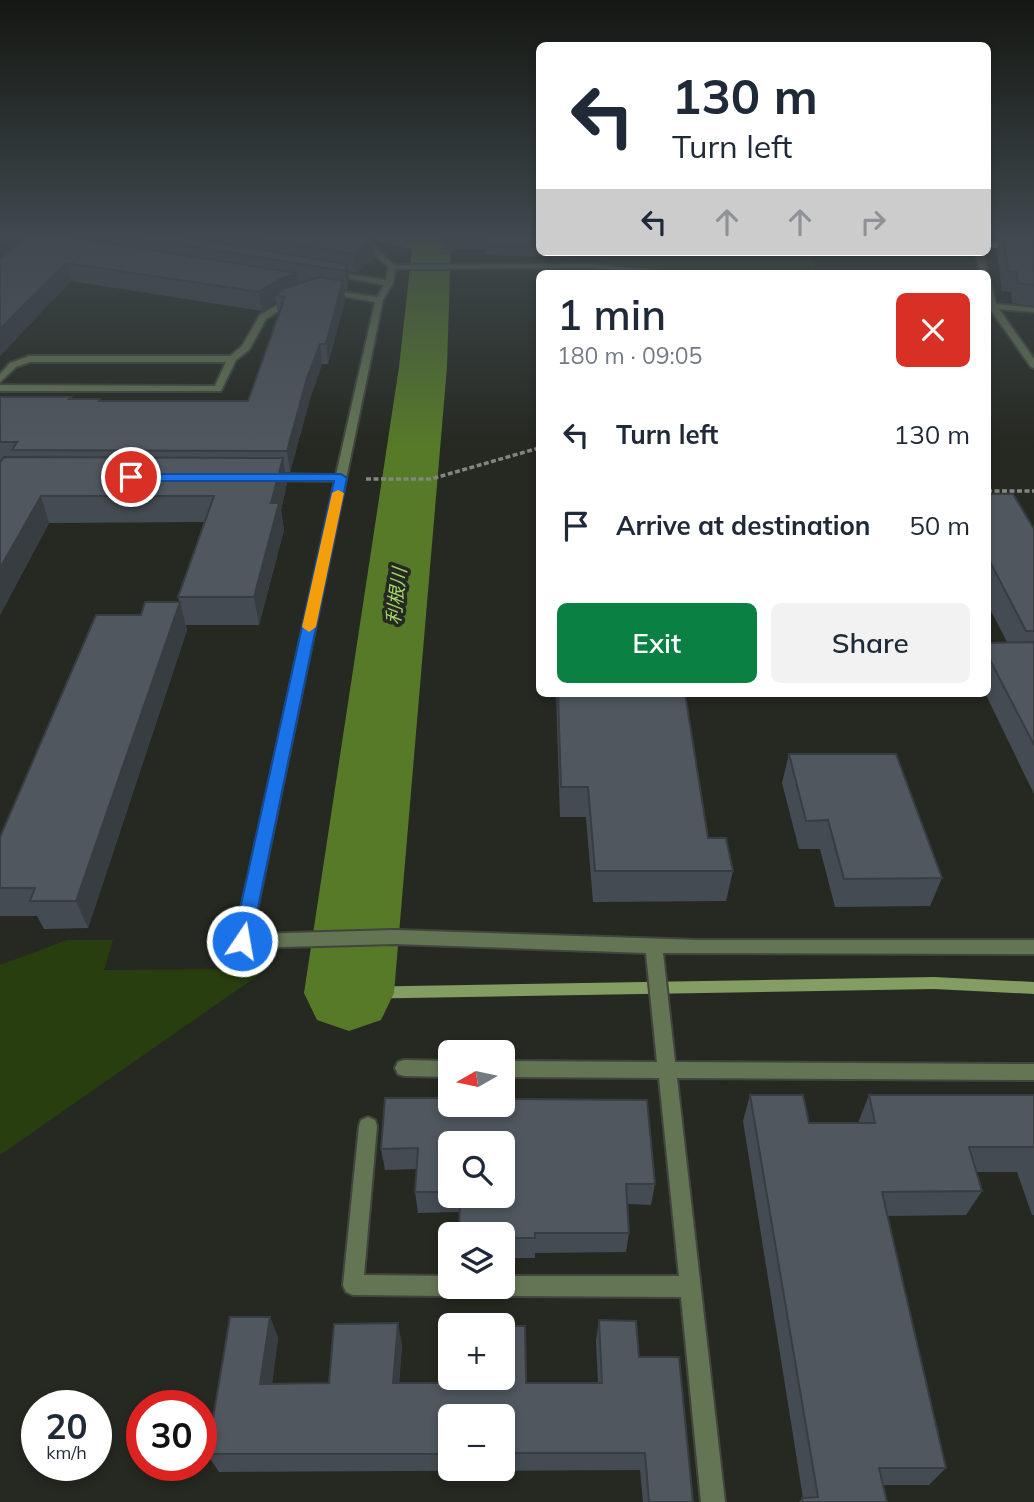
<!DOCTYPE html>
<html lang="en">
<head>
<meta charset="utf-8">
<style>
  body { margin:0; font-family:Mulish,"Noto Sans JP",sans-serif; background:#f2f2f3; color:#1f2937; height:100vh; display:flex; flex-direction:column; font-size:26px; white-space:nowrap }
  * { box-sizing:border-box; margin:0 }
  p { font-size:23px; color:#747a83 }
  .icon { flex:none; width:38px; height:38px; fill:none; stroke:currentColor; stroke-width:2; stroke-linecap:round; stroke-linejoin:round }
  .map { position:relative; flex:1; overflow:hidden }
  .sheet { position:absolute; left:536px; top:270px; width:455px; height:427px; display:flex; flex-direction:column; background:#fff; border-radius:10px; box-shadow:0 4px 10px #0003 }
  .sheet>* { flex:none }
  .banner { position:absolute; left:536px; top:42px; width:455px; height:214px; border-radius:10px; box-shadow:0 4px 10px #0003; background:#fff; color:#1f2937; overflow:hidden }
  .needle { width:46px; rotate:261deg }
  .tools { position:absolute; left:438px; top:1040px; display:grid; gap:14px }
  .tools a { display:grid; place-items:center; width:77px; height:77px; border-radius:10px; background:#fff; box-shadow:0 4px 10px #0003; font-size:35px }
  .speed { position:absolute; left:21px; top:1390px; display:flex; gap:14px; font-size:35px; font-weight:700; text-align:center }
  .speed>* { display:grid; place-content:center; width:91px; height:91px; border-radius:50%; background:#fff; box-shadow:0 4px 10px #0003; line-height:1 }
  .speed small { font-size:18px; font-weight:400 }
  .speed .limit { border:10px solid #d22; background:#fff; color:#111 }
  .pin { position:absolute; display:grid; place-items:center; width:60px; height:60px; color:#fff; margin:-30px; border:4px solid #fff; border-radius:50%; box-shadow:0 2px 7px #0007 }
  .me { position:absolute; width:77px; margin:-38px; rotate:12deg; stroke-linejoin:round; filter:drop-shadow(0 0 5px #0008) }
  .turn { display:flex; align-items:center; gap:24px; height:147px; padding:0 21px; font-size:32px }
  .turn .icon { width:91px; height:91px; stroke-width:2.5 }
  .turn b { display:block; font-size:49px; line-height:60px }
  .lanes { display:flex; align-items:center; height:66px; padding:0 21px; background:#0003; justify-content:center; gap:35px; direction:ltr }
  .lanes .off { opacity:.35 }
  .round { display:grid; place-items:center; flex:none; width:74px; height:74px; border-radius:10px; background:#f2f2f3 }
  .headline { display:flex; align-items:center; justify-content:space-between; height:119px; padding:0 21px }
  h1 { font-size:42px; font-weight:600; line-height:52px }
  .action { display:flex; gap:14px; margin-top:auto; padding:14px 21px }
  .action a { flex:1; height:80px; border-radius:10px; background:#0b8043; color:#fff; font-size:28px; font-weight:600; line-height:80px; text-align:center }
  .action a+a { background:#f2f2f3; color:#1f2937 }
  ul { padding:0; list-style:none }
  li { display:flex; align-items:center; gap:21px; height:91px; padding:0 21px }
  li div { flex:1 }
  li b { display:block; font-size:26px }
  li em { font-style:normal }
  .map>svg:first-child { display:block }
</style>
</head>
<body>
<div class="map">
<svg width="1034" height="1502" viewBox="0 0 1034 1502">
  <rect width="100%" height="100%" fill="#252921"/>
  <!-- green -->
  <path fill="#293e0e" d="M605 252H816L813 273H698L598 263Z
    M67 940H113L104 970 267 969 0 1155V965Z"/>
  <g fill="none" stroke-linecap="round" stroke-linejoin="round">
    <!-- stream -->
    <path fill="#839d62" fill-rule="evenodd" d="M934 977 1034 982V994L934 989 349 999 344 998 342 993 344 988 349 987Z"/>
    <!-- river -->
    <path fill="#567a28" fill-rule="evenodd" d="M372 234H447L451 240 447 367 394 993 381 1020 349 1031 317 1020 304 993 399 367 412 249 377 242Z"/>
    <!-- street casing -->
    <g stroke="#41453d" stroke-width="4">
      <path id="street" d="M356 237 366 238 394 265 588 264 661 271 665 273 588 268 395 269 393 283 383 300 252 934 395 930 699 940H1034V954L663 953 675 1062 1034 1064V1080L677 1078 725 1502H701L681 1297 502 1296 495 1293 492 1286H502V1276H679L659 1078 502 1077V1061L657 1062 646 953 395 944 242 948 236 946 234 941 335 481 267 480 262 477 267 474 336 475 375 302 321 292 325 290 377 297 384 285 328 274 332 272 386 280 388 267 360 242 356 241Z
        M975 252H983L988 273 987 274 980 273Z
        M987 282 991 284 996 304 1034 308V312L999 309 1034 359V368L1031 367 990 309 987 308Z
        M289 298 296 300 266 319 249 350 236 360 221 391H0V385L215 386 226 362H30L16 367 0 382V374L10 363 29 356H230L242 346 260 315Z
        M404 1060 450 1061V1077L404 1076 398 1074 395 1068 398 1062Z
        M368 1117 375 1120 377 1126 364 1275 450 1276V1286H460L457 1293 450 1296 353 1295 346 1292 343 1285 359 1126 361 1120Z"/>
    </g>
    <!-- primary casing -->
    <g stroke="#41453d" stroke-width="3">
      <path id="primary" d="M987 241 1034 246V252L987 247Z"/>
    </g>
    <!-- path -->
    <path stroke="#83867f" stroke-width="3.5" stroke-dasharray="5 2.5" stroke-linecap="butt" d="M366 479H431L539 448
      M987 491H1034"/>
    <!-- street -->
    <use href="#street" fill="#647554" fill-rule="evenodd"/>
    <!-- primary -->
    <use href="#primary" fill="#a0c37e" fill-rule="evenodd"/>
  </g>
  <!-- wall -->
  <path fill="#454b52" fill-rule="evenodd" d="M29 234H352L374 258 356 273 348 271 349 282 347 290 344 289 345 300 328 364H322L310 399 290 472H286L287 483 281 510 284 530 259 625H186L187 630 88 928 44 929 37 916H0V837L141 615 179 602 178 597 204 522 49 523 0 615V397L101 401H248L278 314 276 302 262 311 71 281 0 356V260Z
    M442 234H539V252H577L575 258 485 255V249L443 250Z
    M995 234H1034V306L1012 303 1011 292 1002 291 997 251 1000 240 996 239Z
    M987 494 1034 529V794L985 693H987V643L1007 642 987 603Z
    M556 693H685L708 838 733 871 726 901 593 902 586 817H560Z
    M789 754 942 878 930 906 835 907 820 849H799L782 783Z
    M750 1095 809 1123H858L869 1095H1034V1215H1032L1017 1172H976L982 1191 966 1215 888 1216 946 1468 929 1485H883L887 1502H799L803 1498 743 1121Z
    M385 1098 655 1184 651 1205 627 1204 629 1233 626 1252 535 1253V1258H502V1234L460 1212 418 1213 415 1192 417 1169 385 1170 381 1149ZM450 1143 502 1195H450Z
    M270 1317 278 1338 272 1384 329 1383 402 1344 399 1383H598L596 1341 599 1320 639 1357 693 1502H643L640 1470 219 1472 207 1454ZM450 1416H502V1468H450Z"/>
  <!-- shaded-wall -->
  <path fill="#383d42" d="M373 240 374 258 356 273 354 254Z
    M66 263 71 281 0 356V329Z
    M347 264 349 282 347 290 345 271Z
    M296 273 299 292 285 297 275 295 276 302 262 311 259 292 274 282Z
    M343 281 345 300 328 364 326 344Z
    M320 344 322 364 310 399 290 472 287 451 307 378Z
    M283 458 287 483 281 510 284 530 259 625 254 597 271 503Z
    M41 496 49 523 0 615V568Z
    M180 602 187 630 88 928 76 901Z
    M270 1317 278 1338 269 1403 260 1384Z
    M398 1323 402 1344 398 1402 393 1383Z"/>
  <!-- building -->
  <path fill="#50575f" stroke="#383d42" stroke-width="2" d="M29 234H52L296 273 274 282 259 292 66 263 0 329V260Z
    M112 234H164L347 264 345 271Z
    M222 234H352L369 237 373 240 354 254Z
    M442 234H539V247L485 245 484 239 442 240Z
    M1003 234 1034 235V285L1018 283 1017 272 1008 271Z
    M319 277 343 281 326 344H320L307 378 287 451 12 450 17 442H0V397H71L69 399H100L99 401H248L285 297 275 295 283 289Z
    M4 457 283 458 271 503H279L254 597H178L214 496H41L0 568V462Z
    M987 494H1013L1034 529V631H1026L987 556Z
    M145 602H180L76 901H30L35 888H0V837L96 615H141Z
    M1034 642V745L987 654V643Z
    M558 693H685L708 838H726L733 871H595L588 787H561Z
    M789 754H896L942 878 844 879 828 820 806 821Z
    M750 1095H803L809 1123H875L869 1095H1034V1147H969L982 1191 882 1192 946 1468H879L887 1502H803L802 1498 818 1497Z
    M385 1098H450V1104H502V1099L647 1100 655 1184H626L629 1233H535V1238H502V1234H459L460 1195H502V1143H450V1192H415L418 1148 381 1149Z
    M230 1317H270L260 1384 329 1383 334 1324 398 1323 393 1383H467V1377H502V1326H525L526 1383H602L599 1320 636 1321 639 1357H679L693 1502H649L645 1453H502V1416H450V1454H207Z"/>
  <!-- sky -->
  <linearGradient id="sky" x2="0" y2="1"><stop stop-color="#141712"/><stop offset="0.53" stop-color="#40494e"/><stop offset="1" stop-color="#40494e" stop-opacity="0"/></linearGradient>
  <rect width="1034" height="445" fill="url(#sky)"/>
  <!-- route -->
  <path fill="#1a73e8" stroke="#114b97" stroke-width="2" d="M341 474 347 478 251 941 249 947 242 949 235 947 233 941 334 481H131L125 477 131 474Z"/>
  <!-- slow -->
  <path fill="#f59e0b" d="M338 490 344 493 316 627 309 632 302 627 332 493Z"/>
  <g text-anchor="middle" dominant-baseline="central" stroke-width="7" stroke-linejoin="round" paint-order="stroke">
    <!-- water labels -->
    <g font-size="19" font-style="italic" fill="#a2d56a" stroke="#252921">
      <text transform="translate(396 596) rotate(-83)">利根川</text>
    </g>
  </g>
</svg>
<div class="tools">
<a><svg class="needle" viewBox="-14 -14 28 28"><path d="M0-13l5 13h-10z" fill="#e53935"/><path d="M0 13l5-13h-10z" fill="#747a83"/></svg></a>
<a><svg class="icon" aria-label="search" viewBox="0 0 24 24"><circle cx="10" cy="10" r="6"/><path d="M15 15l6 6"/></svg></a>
<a><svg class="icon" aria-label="layers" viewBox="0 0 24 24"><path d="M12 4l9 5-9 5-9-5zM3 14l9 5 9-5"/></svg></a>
<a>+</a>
<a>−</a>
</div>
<div class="speed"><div>20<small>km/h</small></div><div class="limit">30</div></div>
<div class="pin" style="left:131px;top:477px;background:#d93025"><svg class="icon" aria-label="arrive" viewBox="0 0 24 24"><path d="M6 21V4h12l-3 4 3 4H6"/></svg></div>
<svg class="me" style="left:242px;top:941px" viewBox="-20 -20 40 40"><circle r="17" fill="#1a73e8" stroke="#fff" stroke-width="3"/><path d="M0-11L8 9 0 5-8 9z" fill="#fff"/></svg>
<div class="banner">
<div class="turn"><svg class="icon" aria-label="left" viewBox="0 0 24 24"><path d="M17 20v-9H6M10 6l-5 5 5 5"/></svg><div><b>130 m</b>Turn left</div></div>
<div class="lanes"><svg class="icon" aria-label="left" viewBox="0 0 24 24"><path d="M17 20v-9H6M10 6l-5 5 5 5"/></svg><svg class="icon off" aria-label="ahead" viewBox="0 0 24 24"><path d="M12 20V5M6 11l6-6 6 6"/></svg><svg class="icon off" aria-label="ahead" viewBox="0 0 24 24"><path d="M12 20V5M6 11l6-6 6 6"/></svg><svg class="icon off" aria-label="right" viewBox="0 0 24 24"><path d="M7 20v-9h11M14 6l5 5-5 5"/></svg></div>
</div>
<section class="sheet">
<div class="headline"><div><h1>1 min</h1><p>180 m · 09:05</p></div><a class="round" style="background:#d93025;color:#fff"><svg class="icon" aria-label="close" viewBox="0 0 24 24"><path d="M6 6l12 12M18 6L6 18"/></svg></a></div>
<ul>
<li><svg class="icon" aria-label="left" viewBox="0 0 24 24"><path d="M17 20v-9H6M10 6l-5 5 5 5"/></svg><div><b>Turn left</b></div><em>130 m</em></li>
<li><svg class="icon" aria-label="arrive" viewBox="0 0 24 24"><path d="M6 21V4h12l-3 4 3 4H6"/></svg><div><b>Arrive at destination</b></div><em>50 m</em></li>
</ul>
<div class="action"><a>Exit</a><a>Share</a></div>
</section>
</div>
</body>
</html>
